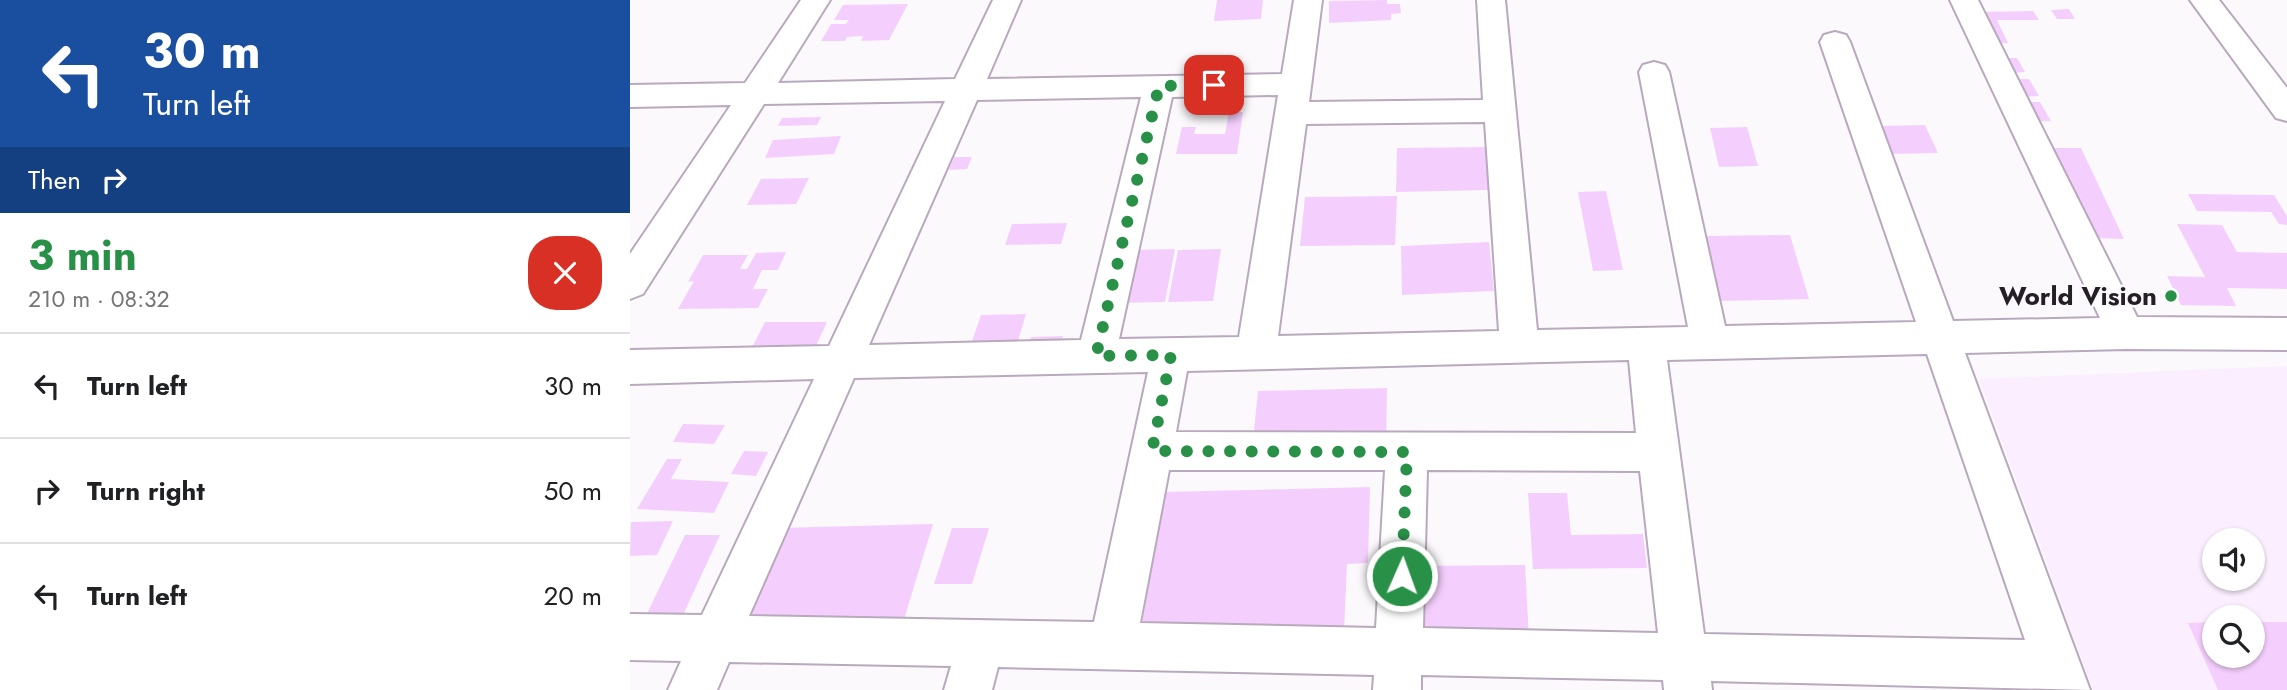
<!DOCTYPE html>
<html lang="en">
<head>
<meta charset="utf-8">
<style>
  body { margin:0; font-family:Jost,sans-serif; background:#f2f2f2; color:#202124; height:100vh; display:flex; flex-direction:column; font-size:26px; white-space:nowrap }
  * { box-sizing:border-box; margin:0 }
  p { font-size:23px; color:#757577 }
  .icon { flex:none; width:38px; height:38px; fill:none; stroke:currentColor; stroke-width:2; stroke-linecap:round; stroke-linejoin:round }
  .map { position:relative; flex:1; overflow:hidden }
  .details { display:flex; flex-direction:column; background:#fff; width:630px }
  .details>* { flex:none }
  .banner { background:#1a4fa0; color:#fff; overflow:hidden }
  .buttons { position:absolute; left:1572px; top:528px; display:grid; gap:14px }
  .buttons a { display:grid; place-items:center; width:63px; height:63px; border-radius:50%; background:#fff; box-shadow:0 2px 5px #0004; font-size:35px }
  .pin { position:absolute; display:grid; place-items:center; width:60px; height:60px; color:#fff; margin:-30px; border-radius:14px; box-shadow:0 4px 10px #0006 }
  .me { position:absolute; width:77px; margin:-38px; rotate:2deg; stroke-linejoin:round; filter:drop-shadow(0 0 5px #0008) }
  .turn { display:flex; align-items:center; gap:24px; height:147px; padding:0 28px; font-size:32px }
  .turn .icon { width:91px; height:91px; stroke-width:2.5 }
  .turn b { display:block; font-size:49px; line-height:60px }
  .then { display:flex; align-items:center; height:66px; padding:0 28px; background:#0003; gap:14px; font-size:26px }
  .round { display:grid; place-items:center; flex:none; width:74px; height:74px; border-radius:28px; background:#f2f2f2 }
  .summary { display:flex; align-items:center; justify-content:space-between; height:119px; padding:0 28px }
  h1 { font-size:42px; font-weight:700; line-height:52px; color:#289147 }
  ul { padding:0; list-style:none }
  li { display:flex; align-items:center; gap:21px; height:105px; padding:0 28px; border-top:2px solid #e0e0e0 }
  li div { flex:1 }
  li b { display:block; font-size:26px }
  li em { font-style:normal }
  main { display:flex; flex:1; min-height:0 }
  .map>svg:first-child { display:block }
</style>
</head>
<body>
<main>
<section class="details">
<div class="banner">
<div class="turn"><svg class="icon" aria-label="left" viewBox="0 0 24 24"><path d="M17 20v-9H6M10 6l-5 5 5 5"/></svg><div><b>30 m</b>Turn left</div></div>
<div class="then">Then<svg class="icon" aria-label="right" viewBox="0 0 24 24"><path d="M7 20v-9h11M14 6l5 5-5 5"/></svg></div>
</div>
<div class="summary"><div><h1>3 min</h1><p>210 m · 08:32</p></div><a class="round" style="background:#d93025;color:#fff"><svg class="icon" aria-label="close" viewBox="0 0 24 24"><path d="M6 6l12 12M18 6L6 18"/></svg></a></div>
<ul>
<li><svg class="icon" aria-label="left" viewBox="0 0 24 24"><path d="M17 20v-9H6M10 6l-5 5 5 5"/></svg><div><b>Turn left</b></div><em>30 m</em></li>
<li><svg class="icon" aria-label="right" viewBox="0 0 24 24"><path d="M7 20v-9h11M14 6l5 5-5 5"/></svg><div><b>Turn right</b></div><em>50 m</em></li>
<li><svg class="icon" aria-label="left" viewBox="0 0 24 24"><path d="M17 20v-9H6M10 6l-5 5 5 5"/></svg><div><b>Turn left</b></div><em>20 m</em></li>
</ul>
</section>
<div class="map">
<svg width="1657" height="690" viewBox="0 0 1657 690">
  <rect width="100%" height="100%" fill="#fcf9fd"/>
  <!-- built -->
  <path fill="#fbeefe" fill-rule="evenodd" d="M1657 366V690H1463L1349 379ZM1584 541H1622V579H1584ZM1584 618H1622V656H1584Z"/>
  <!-- building -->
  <path fill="#f4cffd" d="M587 0H633L631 19 584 21Z
    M757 0V4H770L771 13 761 14V20L699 23V1Z
    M278 4 259 40 231 41 233 36 217 37 215 41H191L201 24H216L219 20H204L213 5Z
    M1439 9 1445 19H1427L1421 10Z
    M1403 11 1409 20H1367L1378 43H1363L1347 12Z
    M1374 58H1387L1395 72 1382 73Z
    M1384 79H1399L1409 96 1394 97Z
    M1397 102H1410L1421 121H1407Z
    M599 112H613L607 154H546L552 127H566L564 134H595Z
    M191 117 187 125 148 126 152 118Z
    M1295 125 1308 153 1260 154 1248 126Z
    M1117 127 1128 166 1089 167 1080 128Z
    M211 136 204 154 135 158 143 140Z
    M856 147 859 190 766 192 767 148Z
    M1418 148H1451L1494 239 1459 238Z
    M324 157H342L337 169 319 170Z
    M179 178 166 204 117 205 131 179Z
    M976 191 993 270 963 271 948 192Z
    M1558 194 1644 195 1657 216V225L1649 224 1641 212 1567 211Z
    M767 196 765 245 670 246 675 197Z
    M437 223 431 244 375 245 382 224Z
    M1547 224 1592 225 1607 252 1657 253V289L1597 288 1606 306 1551 305 1537 276 1575 277Z
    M1160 235 1179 299 1087 301 1073 236Z
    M859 242 864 291 772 295 771 246Z
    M545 249 535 302 488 303 500 250Z
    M591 249 583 301 538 302 548 250Z
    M156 252 148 270H132L123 289H138L128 308 48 309 64 281 58 282 73 255H118L110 269H117L126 253Z
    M396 314 382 361 335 362 351 315Z
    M135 322H197L178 363H114Z
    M433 336 428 358 396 359 401 337Z
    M757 388 756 456 621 460 628 391Z
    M53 424 95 425 84 444 43 442Z
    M114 451 138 452 126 476 101 474Z
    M37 459H52L41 479 99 482 84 513 7 509Z
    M740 487 738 563 717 564 714 632 510 637 534 492Z
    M898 493H937L941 535 1013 534 1017 568 903 569Z
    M43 521 27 555 0 556 1 522Z
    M303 524 272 626 104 630 146 528Z
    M322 528H359L342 584H304Z
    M55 535H90L47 628H10Z
    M895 565 899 638 781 640 783 566Z
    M1584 622V656H1622V622H1657V690H1588L1558 623Z"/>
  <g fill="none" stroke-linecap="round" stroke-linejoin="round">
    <!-- minor casing -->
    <g stroke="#b8a9bc" stroke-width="4">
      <path id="minor" d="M171 0H200L148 83 325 79 363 0H391L357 79 652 74 664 0H692L679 102 853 100 847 0H875L907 330 1058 327 1009 72 1013 65 1024 62 1035 65 1039 72 1095 326 1286 322 1190 42 1194 35 1205 32 1216 35 1220 42 1323 321 1470 318 1320 0H1348L1507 317 1657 318V350L1496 349 1335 353 1460 690 1081 681 1082 690H1034L1033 680 791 675V690H743L744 675 368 667 362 690H314L321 666 99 662 87 690H38L51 661 0 660V614L72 615 184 379 0 384V350L199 346 315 101 134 104 13 294 0 299V254L101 105 0 107V85L115 83ZM648 95 609 337 489 339 542 97ZM511 97 451 340 239 345 347 100ZM855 122 869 331 648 336 676 124ZM1297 354 1395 640 1074 634 1037 360ZM999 360 1006 433 546 432 557 371ZM518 372 464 622 119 616 224 378ZM539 470H755L746 628 510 623ZM797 470 1010 471 1028 633 793 628Z
        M1560 0H1589L1657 88V121L1646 118Z"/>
    </g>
    <!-- minor -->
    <use href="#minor" fill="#fff" fill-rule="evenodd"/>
  </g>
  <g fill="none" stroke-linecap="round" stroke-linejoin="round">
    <!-- route -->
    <path stroke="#289147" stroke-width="12" stroke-dasharray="0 21.6" d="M584 85 529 86 466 356 541 355 522 451 777 452 772 576"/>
  </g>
  <!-- markers -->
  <circle fill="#289147" stroke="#fcf9fd" stroke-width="2.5" cx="1541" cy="296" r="7"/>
  <g text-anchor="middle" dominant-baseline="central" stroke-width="5" stroke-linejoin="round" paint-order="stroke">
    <!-- poi labels -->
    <g font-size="26" font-weight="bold" fill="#241e25" stroke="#fcf9fd" text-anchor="end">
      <text x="1527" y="296">World Vision</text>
    </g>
  </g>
</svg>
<div class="buttons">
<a><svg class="icon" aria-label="sound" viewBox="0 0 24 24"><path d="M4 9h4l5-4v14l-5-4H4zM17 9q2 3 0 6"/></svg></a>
<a><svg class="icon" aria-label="search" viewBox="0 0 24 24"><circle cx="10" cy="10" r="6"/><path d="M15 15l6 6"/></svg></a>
</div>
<div class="pin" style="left:584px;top:85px;background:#d93025"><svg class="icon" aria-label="arrive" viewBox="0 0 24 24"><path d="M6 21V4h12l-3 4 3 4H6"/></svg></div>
<svg class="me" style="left:772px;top:576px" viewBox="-20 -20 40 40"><circle r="17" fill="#289147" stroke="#fff" stroke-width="3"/><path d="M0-11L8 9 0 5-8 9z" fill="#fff"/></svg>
</div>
</main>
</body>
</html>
